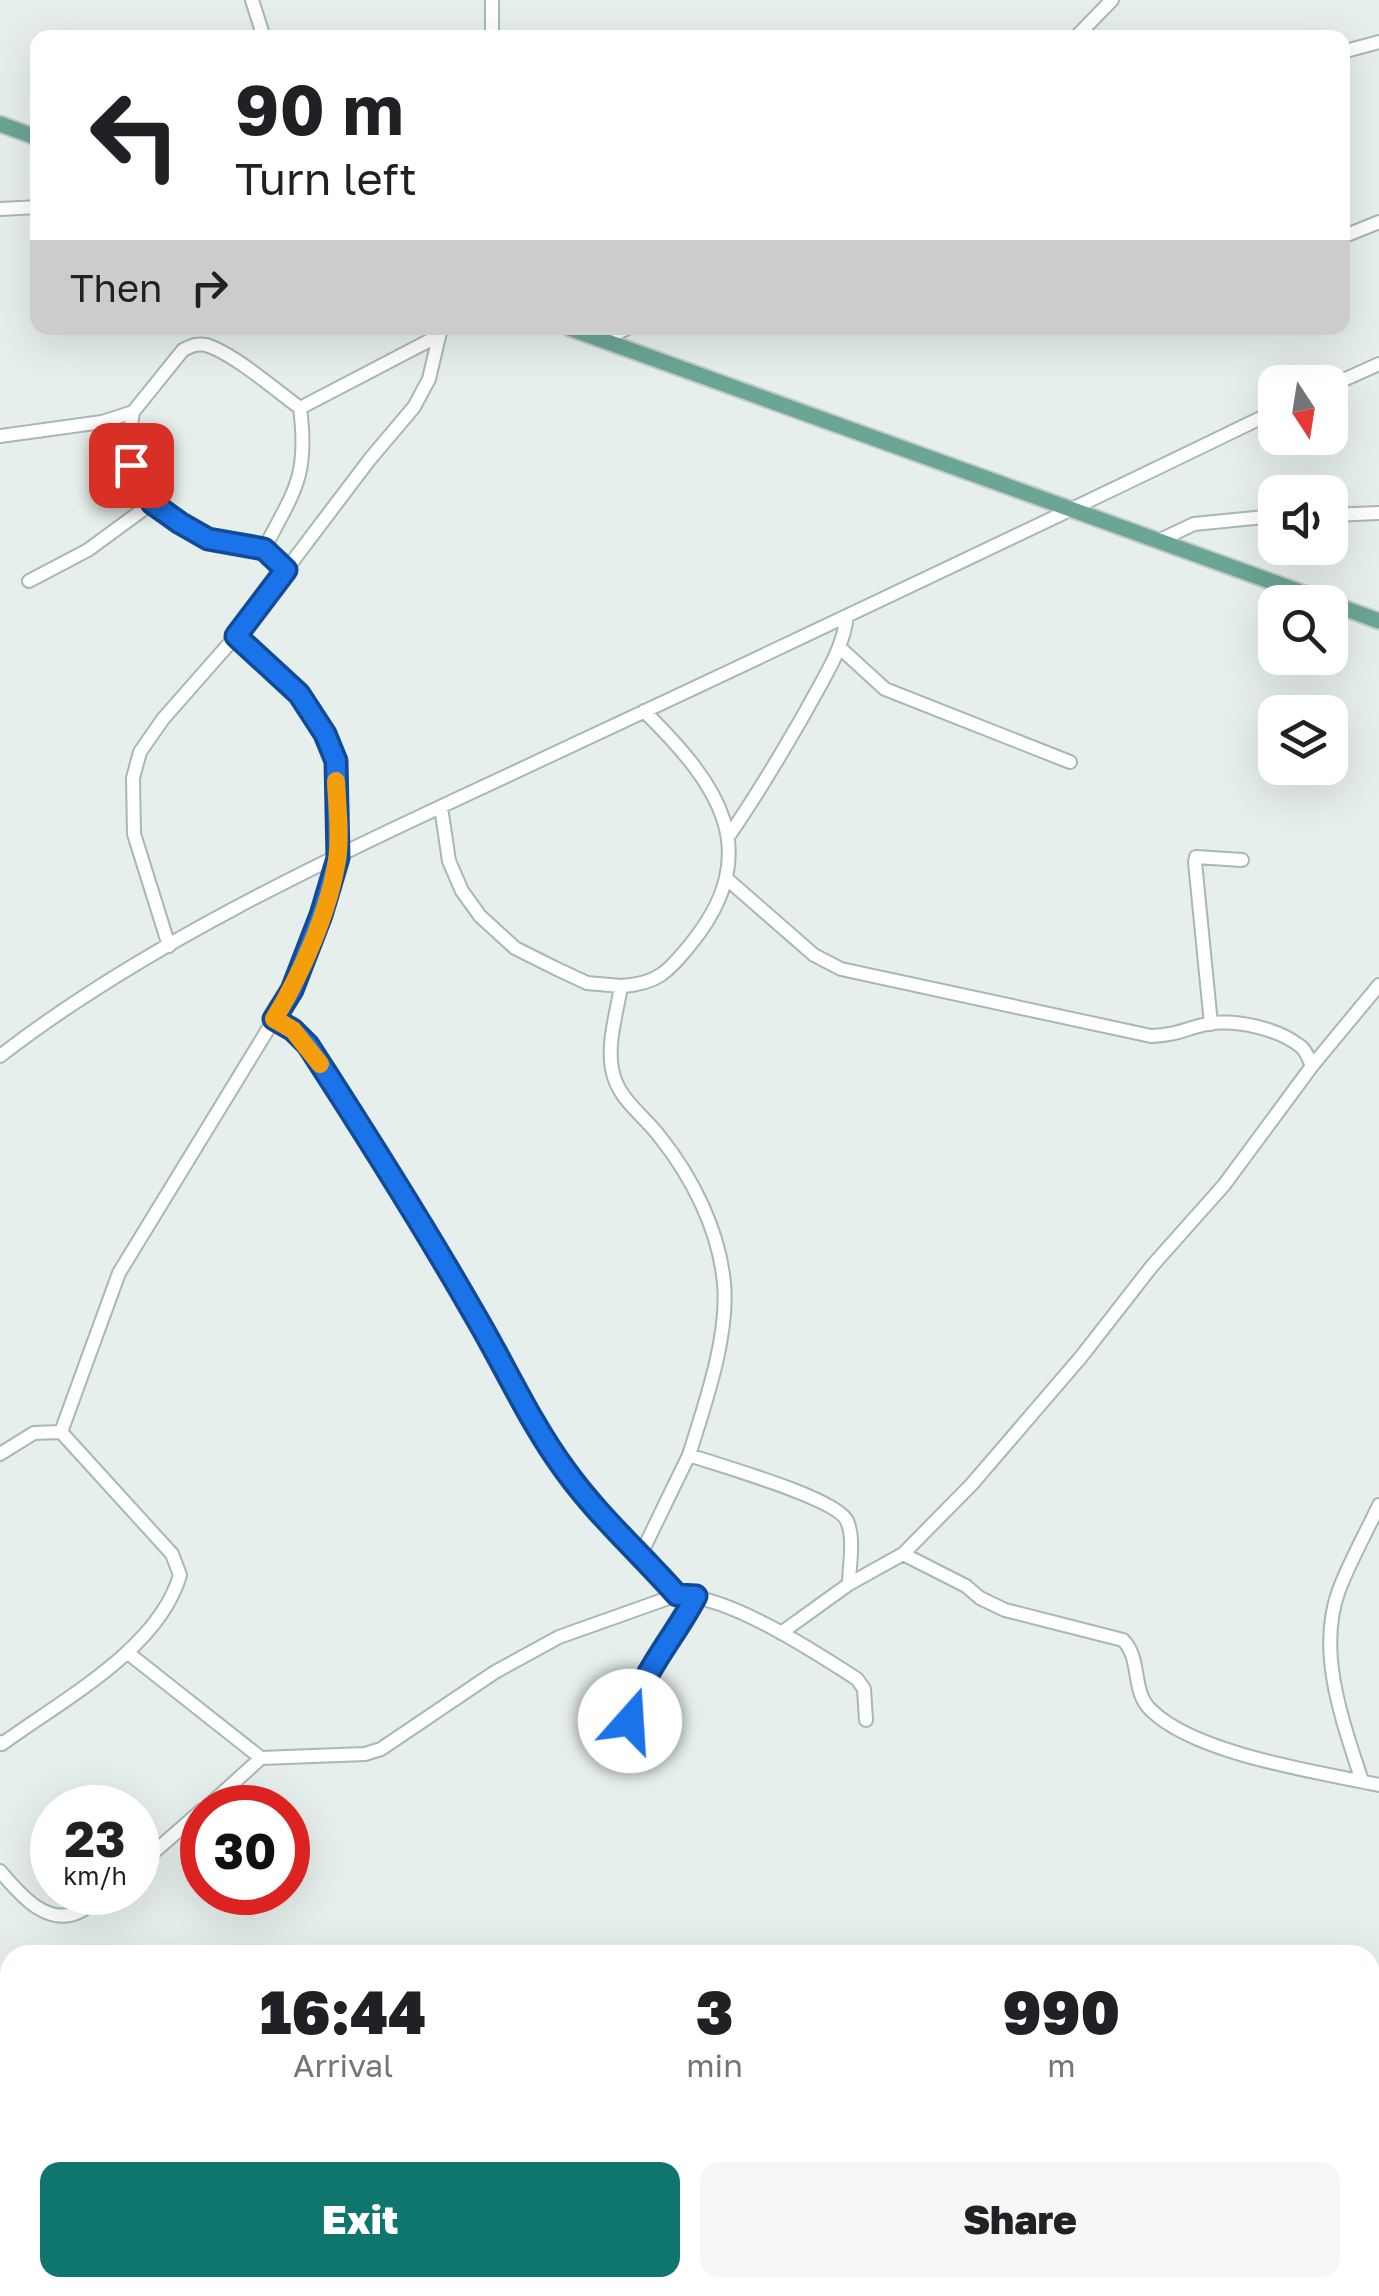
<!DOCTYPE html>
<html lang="en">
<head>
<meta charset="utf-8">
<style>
  body { margin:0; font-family:"Golos Text",sans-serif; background:#f6f6f6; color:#202124; height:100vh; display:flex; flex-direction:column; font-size:38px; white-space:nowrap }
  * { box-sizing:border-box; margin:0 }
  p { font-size:32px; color:#757577 }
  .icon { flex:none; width:55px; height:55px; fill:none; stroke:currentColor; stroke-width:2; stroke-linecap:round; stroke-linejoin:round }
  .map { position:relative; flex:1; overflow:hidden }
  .sheet { position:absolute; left:0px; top:1945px; width:1380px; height:352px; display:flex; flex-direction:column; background:#fff; border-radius:30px 30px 0 0; box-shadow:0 10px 40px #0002 }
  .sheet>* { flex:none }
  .banner { position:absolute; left:30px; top:30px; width:1320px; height:305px; border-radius:20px; box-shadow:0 10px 40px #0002; background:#fff; color:#202124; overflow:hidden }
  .needle { width:65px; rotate:168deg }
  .tools { position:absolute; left:1258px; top:365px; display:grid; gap:20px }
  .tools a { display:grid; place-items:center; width:90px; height:90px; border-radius:20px; background:#fff; box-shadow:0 10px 40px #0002; font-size:50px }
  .speed { position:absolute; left:30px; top:1785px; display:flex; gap:20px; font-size:50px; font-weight:700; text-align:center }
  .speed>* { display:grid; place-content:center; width:130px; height:130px; border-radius:50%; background:#fff; box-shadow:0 10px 40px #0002; line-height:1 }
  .speed small { font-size:25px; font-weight:400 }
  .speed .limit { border:15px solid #d22; background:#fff; color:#111 }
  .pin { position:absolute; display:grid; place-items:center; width:85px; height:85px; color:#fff; margin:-42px; border-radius:20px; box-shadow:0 5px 15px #0006 }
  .me { position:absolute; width:110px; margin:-55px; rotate:19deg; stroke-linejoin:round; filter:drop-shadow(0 0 8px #0008) }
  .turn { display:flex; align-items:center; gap:35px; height:210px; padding:0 40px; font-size:45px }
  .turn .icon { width:130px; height:130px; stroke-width:2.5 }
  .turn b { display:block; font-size:70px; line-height:85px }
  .then { display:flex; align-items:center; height:95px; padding:0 40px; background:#0003; gap:20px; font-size:38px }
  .eta { display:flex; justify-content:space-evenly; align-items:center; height:170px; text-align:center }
  .eta b { font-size:60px; font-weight:800; line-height:70px }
  .button { display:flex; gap:20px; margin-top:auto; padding:20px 40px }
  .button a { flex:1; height:115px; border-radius:20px; background:#0f766e; color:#fff; font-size:40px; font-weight:800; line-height:115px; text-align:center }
  .button a+a { background:#f6f6f6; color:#202124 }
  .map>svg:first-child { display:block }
</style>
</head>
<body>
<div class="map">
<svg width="1379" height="2296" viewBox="0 0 1379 2296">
  <rect width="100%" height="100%" fill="#e6efeb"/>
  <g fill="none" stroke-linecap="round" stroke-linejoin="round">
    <!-- minor casing -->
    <g stroke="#a8b8b2" stroke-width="16">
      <path id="minor" d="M252 0 264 38
        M492 0V38
        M1075 38 1112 0
        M1342 52 1379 42
        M0 209 38 207
        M1342 237 1379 222
        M606 338 628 328
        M1330 386 1379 364
        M133 412C121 473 150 517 209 539 226 545 247 543 263 549 271 552 279 564 285 570
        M0 436 102 422 133 412 183 350C191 346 197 343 206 345 233 353 277 391 300 408L438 336
        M1330 515 1379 513
        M1158 541 1194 524 1275 516
        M264 549C294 491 309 477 300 408
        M29 581 88 550 152 503
        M839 647 885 689 1070 762
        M441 807 449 861 462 891 480 916 515 948 555 968 587 983 621 986C617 1012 607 1043 612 1069 617 1099 643 1114 660 1137 692 1177 719 1230 724 1283 729 1336 705 1404 689 1455
        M728 837C757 795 782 753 807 709 823 679 843 650 847 616
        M727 879 814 955 841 969 1151 1036C1177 1035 1184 1029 1207 1024 1235 1019 1277 1028 1300 1046 1306 1050 1309 1059 1312 1066
        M169 946 134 834 133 778 140 752 163 719 236 636 370 459 414 407 429 379 441 328
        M621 986C657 984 668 972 690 945 767 851 718 784 644 711
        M274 1019 293 1030 308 1045 405 1194 535 1425 563 1468 595 1510 641 1554
        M1211 1024 1195 862 1196 857 1242 860
        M0 1056C164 929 376 838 564 749 801 638 1039 526 1275 411
        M61 1432 119 1273 292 990 338 858 336 761 325 734 299 694 236 636
        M0 1454 34 1433 61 1432 172 1554 180 1575C159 1649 62 1700 2 1744L0 1742
        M903 1554 966 1586 980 1598 1005 1610 1123 1640C1142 1659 1131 1692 1151 1710 1195 1754 1318 1772 1379 1785
        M677 1595 641 1554 689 1455C718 1465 837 1498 847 1521 855 1539 849 1566 849 1584
        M781 1633 849 1584 903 1554 972 1484 1081 1357 1152 1266 1224 1185 1312 1066 1379 985
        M128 1653 261 1758 365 1754 381 1749 495 1672 559 1637 677 1595C730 1596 812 1650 857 1679L864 1689 866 1720
        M629 1751 634 1700 660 1651 696 1596
        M1362 1781C1343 1722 1316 1652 1339 1590 1350 1561 1366 1533 1379 1505
        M206 1808 261 1758
        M138 1866 202 1810
        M0 1871C19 1893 46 1927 79 1912 88 1908 97 1899 105 1892"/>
    </g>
    <!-- major casing -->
    <g stroke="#c2cac8" stroke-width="19">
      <path id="major" d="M0 124 38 138
        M569 328 1328 602
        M1330 603 1379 621"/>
    </g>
    <!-- minor -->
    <use href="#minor" stroke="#fff" stroke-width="12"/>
    <!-- major -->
    <use href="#major" stroke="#6aa596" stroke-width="15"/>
  </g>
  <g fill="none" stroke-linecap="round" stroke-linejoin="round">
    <!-- route casing -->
    <g stroke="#114b97" stroke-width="25">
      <path id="route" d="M131 465 152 503 180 523 208 539 264 549 286 570 236 636 299 694 325 734 336 761 338 858 321 915 292 990 274 1019 293 1030 308 1045C365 1133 421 1221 473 1312 504 1364 529 1421 565 1470 598 1516 640 1553 677 1595L696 1596C674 1639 640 1673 630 1721"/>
    </g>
    <!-- route -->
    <use href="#route" stroke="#1a73e8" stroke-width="18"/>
    <!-- slow -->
    <path stroke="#f59e0b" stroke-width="18" d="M320 1064 293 1030 274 1019C301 975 329 911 337 860 341 835 337 806 336 781"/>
  </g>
</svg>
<div class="tools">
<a><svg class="needle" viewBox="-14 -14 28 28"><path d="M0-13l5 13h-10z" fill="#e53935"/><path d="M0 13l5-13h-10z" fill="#757577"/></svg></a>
<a><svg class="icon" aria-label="sound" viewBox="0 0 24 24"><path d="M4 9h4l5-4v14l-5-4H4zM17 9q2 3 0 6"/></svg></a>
<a><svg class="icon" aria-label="search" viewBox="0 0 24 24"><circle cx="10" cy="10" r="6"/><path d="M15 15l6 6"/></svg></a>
<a><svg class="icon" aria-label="layers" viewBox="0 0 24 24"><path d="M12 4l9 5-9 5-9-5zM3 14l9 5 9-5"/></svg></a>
</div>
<div class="speed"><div>23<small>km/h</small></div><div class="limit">30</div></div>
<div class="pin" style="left:131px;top:465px;background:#d93025"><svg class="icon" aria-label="arrive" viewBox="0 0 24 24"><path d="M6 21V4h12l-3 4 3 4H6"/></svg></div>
<svg class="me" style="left:630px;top:1721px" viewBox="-20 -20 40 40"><circle r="19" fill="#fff"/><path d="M0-13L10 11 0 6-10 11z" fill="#1a73e8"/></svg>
<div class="banner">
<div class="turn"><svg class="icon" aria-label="left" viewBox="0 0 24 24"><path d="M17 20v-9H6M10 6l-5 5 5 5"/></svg><div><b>90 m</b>Turn left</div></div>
<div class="then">Then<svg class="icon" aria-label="right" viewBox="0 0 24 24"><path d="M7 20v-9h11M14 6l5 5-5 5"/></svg></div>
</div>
<section class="sheet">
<div class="eta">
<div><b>16:44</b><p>Arrival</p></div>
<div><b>3</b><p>min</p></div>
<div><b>990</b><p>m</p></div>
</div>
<div class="button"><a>Exit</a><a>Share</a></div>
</section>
</div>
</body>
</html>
